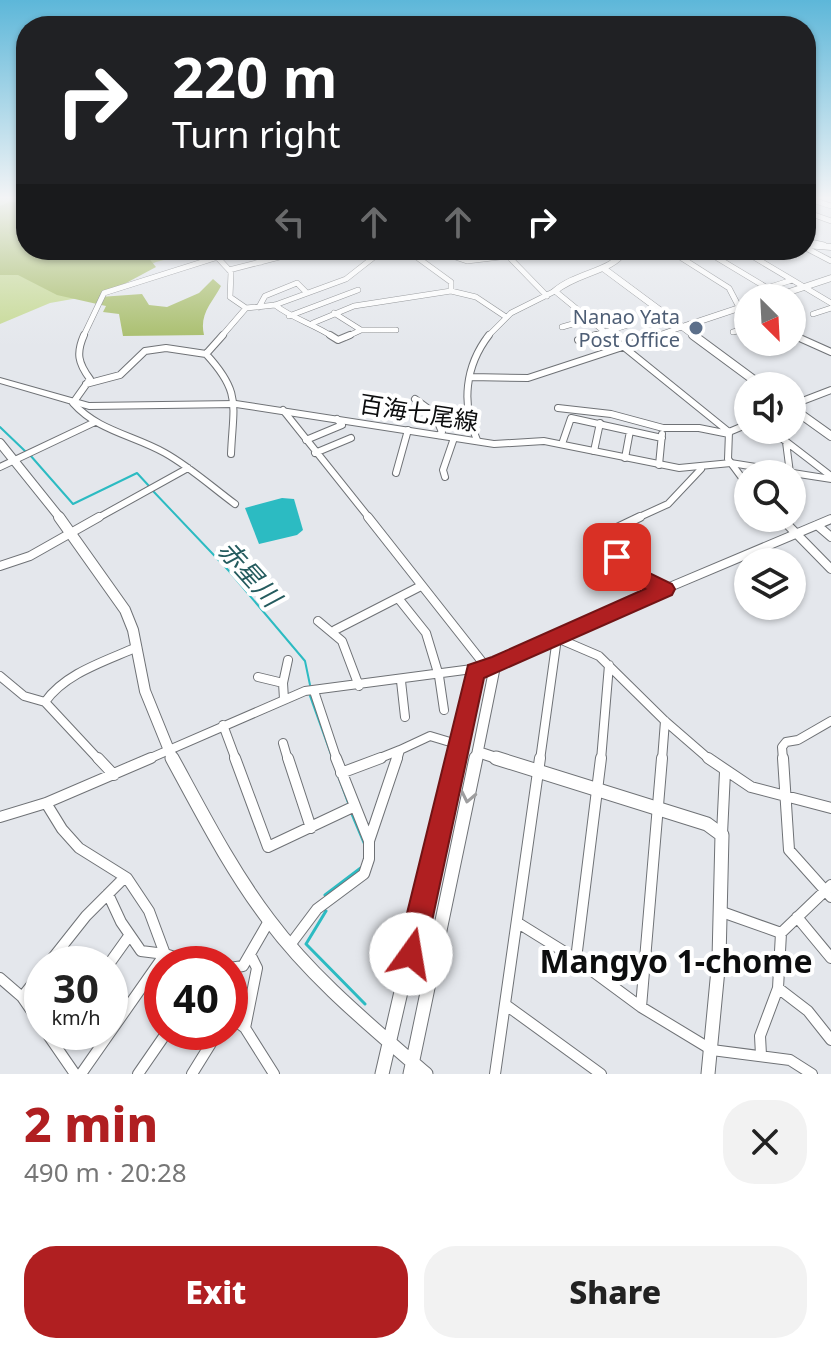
<!DOCTYPE html>
<html lang="en">
<head>
<meta charset="utf-8">
<style>
  body { margin:0; font-family:"Noto Sans","Noto Sans JP",sans-serif; background:#f2f2f2; color:#222; height:100vh; display:flex; flex-direction:column; font-size:30px; white-space:nowrap }
  * { box-sizing:border-box; margin:0 }
  p { font-size:26px; color:#767676 }
  .icon { flex:none; width:44px; height:44px; fill:none; stroke:currentColor; stroke-width:2; stroke-linecap:round; stroke-linejoin:round }
  .map { position:relative; height:1074px; overflow:hidden }
  .side { display:flex; flex-direction:column; background:#fff; flex:1 }
  .side>* { flex:none }
  .top-card { position:absolute; left:16px; top:16px; width:800px; height:244px; border-radius:32px; box-shadow:0 2px 6px #0004; background:#202124; color:#fff; overflow:hidden }
  .needle { width:52px; rotate:156deg }
  .tools { position:absolute; left:734px; top:284px; display:grid; gap:16px }
  .tools a { display:grid; place-items:center; width:72px; height:72px; border-radius:50%; background:#fff; box-shadow:0 2px 6px #0004; font-size:40px }
  .speed { position:absolute; left:24px; top:946px; display:flex; gap:16px; font-size:40px; font-weight:700; text-align:center }
  .speed>* { display:grid; place-content:center; width:104px; height:104px; border-radius:50%; background:#fff; box-shadow:0 2px 6px #0004; line-height:1 }
  .speed small { font-size:20px; font-weight:400 }
  .speed .limit { border:12px solid #d22; background:#fff; color:#111 }
  .pin { position:absolute; display:grid; place-items:center; width:68px; height:68px; color:#fff; margin:-34px; border-radius:16px; box-shadow:0 4px 12px #0006 }
  .me { position:absolute; width:88px; margin:-44px; rotate:13deg; stroke-linejoin:round; filter:drop-shadow(0 0 6px #0008) }
  .turn { display:flex; align-items:center; gap:28px; height:168px; padding:0 24px; font-size:36px }
  .turn .icon { width:104px; height:104px; stroke-width:2.5 }
  .turn b { display:block; font-size:56px; line-height:68px }
  .lanes { display:flex; align-items:center; height:76px; padding:0 24px; background:#0003; justify-content:center; gap:40px; direction:ltr }
  .lanes .off { opacity:.35 }
  .round { display:grid; place-items:center; flex:none; width:84px; height:84px; border-radius:32px; background:#f2f2f2 }
  .summary { display:flex; align-items:center; justify-content:space-between; height:136px; padding:0 24px }
  h1 { font-size:48px; font-weight:800; line-height:60px; color:#b01f21 }
  .primary-button { display:flex; gap:16px; margin-top:auto; padding:16px 24px }
  .primary-button a { flex:1; height:92px; border-radius:32px; background:#b01f21; color:#fff; font-size:32px; font-weight:800; line-height:92px; text-align:center }
  .primary-button a+a { background:#f2f2f2; color:#222 }
  .map>svg:first-child { display:block }
</style>
</head>
<body>
<div class="map">
<svg width="831" height="1074" viewBox="0 0 831 1074">
  <rect width="100%" height="100%" fill="#e4e7ec"/>
  <!-- green -->
  <path fill="#c4d890" d="M0 197H26V250H203L156 262 84 297 50 303 0 324Z"/>
  <!-- forest -->
  <path fill="#a6bc67" d="M9 202H22L26 208 15 230 23 231 26 228V250H142L156 267 100 297 142 294 149 305 167 307 199 293 213 279 221 286C212 303 199 314 204 335L123 336 119 314 103 312 106 306 57 295 18 275H0V206Z"/>
  <!-- water -->
  <path fill="#2cbbc2" d="M282 498 294 499 303 530 297 535 259 544 245 508Z"/>
  <g fill="none" stroke-linecap="round" stroke-linejoin="round">
    <!-- stream-far1 -->
    <path stroke="#2cbbc2" stroke-width="2" d="M0 427 25 451
      M30 455 73 504 137 473 149 486
      M153 491 229 571 305 661 310 685
      M310 696 333 760"/>
    <!-- stream -->
    <path stroke="#2cbbc2" stroke-width="3" d="M332 758 349 804
      M352 814 365 845
      M325 895 362 867
      M326 911 306 944 365 1004"/>
    <!-- minor-far3 casing -->
    <g stroke="#6f7276" stroke-width="6">
      <path id="minor-far3" d="M806 198 831 206
        M806 212 831 221
        M806 241 824 245
        M806 248 831 261
        M251 250 261 262
        M407 250 451 282V291
        M435 250 467 261 508 256
        M509 250 508 256 547 296
        M669 250 729 288 740 309 748 312
        M704 250 779 295
        M742 250 831 303
        M217 257 231 272 230 297 246 308 275 305 346 279 383 250
        M229 270 291 254
        M767 288 792 280
        M275 305C293 319 314 324 333 337
        M259 307 265 296 297 283 306 292
        M334 313 361 330 346 337
        M813 314 831 308
        M289 316 358 290
        M313 323 354 306 451 291 476 297 506 317
        M562 327 590 319
        M361 330H396
        M733 332 748 328
        M792 334 798 337
        M83 337 104 293 240 250
        M221 337 246 308
        M487 337 511 313 555 291 611 337
        M589 337 631 324
        M653 337 682 327"/>
    </g>
    <!-- minor-far2 casing -->
    <g stroke="#6f7276" stroke-width="8">
      <path id="minor-far2" d="M84 335C76 353 78 363 90 379L73 403C98 431 133 435 165 453 190 467 212 487 235 504
        M223 335 206 354C242 393 233 405 231 454
        M330 335 338 340 350 335
        M609 335 729 432
        M793 335 831 352
        M578 340 596 335
        M470 377 528 378 659 335
        M86 384 120 375 145 351 166 348 206 354
        M415 399 434 413 442 432 439 435
        M792 405 831 390
        M558 408 611 414 663 428H699L729 434
        M283 410 370 519
        M771 430 831 476
        M729 432 728 459 748 486
        M729 432 748 424
        M306 440 342 425 337 419
        M477 440C461 404 465 366 489 335
        M786 442 790 473
        M562 444 571 418 662 438
        M594 451 600 423
        M315 453 351 438
        M625 458 630 431
        M659 465 662 434
        M0 467 95 422
        M396 473 408 430
        M445 477 443 470 454 438
        M96 519 188 468
        M635 519 668 504 701 469"/>
    </g>
    <!-- minor-far1 casing -->
    <g stroke="#6f7276" stroke-width="10">
      <path id="minor-far1" d="M368 517 487 668
        M640 517 596 538 638 577 665 589
        M781 518 831 569
        M817 525 831 537
        M0 566 30 556 99 517
        M398 598 426 633 439 676 444 710
        M318 621 342 641 359 686
        M335 630 421 586
        M0 676 24 696 45 702
        M258 677 283 683 284 699
        M401 681 405 717
        M283 683 288 660
        M314 691 337 760
        M223 725 236 760
        M283 743 288 760
        M99 760 45 702C65 673 106 661 137 647
        M146 760 305 691 495 666 665 589 831 519
        M375 760 400 750
        M397 760 400 750 430 736 460 745
        M540 760 557 638 599 656 665 721 710 760
        M601 760 609 665
        M662 760 665 721
        M783 760 782 747 786 742 798 740 831 721"/>
    </g>
    <!-- minor casing -->
    <g stroke="#6f7276" stroke-width="12">
      <path id="minor" d="M98 758 114 775
        M235 758 268 847 355 806
        M288 758 311 828
        M708 758 751 787 831 808
        M783 758 789 850 831 897
        M341 773 381 758
        M46 803 62 829 79 848 127 878 149 911 165 954 198 964
        M0 817 46 803 151 758
        M722 834 725 772
        M369 841 397 758
        M108 894 121 922 141 951 165 954
        M722 912 781 933 831 885
        M797 917 831 958
        M518 923 576 959 641 1007 712 1050 790 1060 812 1074
        M290 945 317 909 364 874 369 859V841L336 758
        M251 956 257 968 245 1028 274 1074
        M576 959 601 758
        M48 964 86 916 125 877
        M109 964 129 936
        M230 968 243 966 269 921
        M0 978 22 997 42 1026
        M778 988 808 1011 831 1040
        M22 997 42 972
        M506 1005 601 1074
        M641 1007 662 758
        M230 1017 245 1028
        M46 1032 75 1074
        M761 1055 760 1036 778 988 781 933
        M81 1074 165 954
        M138 1074 167 1032
        M192 1074 218 1032
        M495 1074 540 758"/>
    </g>
    <!-- tertiary-far3 casing -->
    <g stroke="#6f7276" stroke-width="7">
      <path id="tertiary-far3" d="M806 245 831 247
        M603 268 696 337
        M555 291C577 272 613 272 625 250
        M771 298 831 278
        M682 327 748 305"/>
    </g>
    <!-- tertiary-far2 casing -->
    <g stroke="#6f7276" stroke-width="10">
      <path id="tertiary-far2" d="M693 335 762 386
        M792 408 831 436
        M0 443 61 519"/>
    </g>
    <!-- tertiary-far1 casing -->
    <g stroke="#6f7276" stroke-width="12">
      <path id="tertiary-far1" d="M59 517 125 610 133 630 145 691 173 760
        M478 752 502 760
        M455 760 475 671
        M476 760 495 666"/>
    </g>
    <!-- tertiary casing -->
    <g stroke="#6f7276" stroke-width="15">
      <path id="tertiary" d="M172 758C202 813 231 870 269 920 313 979 371 1026 426 1074
        M496 758 707 824 722 835 719 959 708 1074
        M382 1074 455 758
        M410 1074 476 758"/>
    </g>
    <!-- secondary casing -->
    <g stroke="#6f7276" stroke-width="2">
      <path id="secondary" d="M0 378 89 403 236 401 494 441 544 438 679 465 731 460 831 476V482L792 476V474H779L731 466 679 471 544 444 494 447 236 407 89 409 0 383Z"/>
    </g>
    <!-- minor-far3 -->
    <use href="#minor-far3" stroke="#fff" stroke-width="5"/>
    <!-- minor-far2 -->
    <use href="#minor-far2" stroke="#fff" stroke-width="6"/>
    <!-- minor-far1 -->
    <use href="#minor-far1" stroke="#fff" stroke-width="8"/>
    <!-- minor -->
    <use href="#minor" stroke="#fff" stroke-width="10"/>
    <!-- tertiary-far3 -->
    <use href="#tertiary-far3" stroke="#fff" stroke-width="6"/>
    <!-- tertiary-far2 -->
    <use href="#tertiary-far2" stroke="#fff" stroke-width="8"/>
    <!-- tertiary-far1 -->
    <use href="#tertiary-far1" stroke="#fff" stroke-width="10"/>
    <!-- tertiary -->
    <use href="#tertiary" stroke="#fff" stroke-width="13"/>
    <!-- secondary -->
    <use href="#secondary" fill="#fff" fill-rule="evenodd"/>
  </g>
  <!-- one-way arrows -->
  <defs><path id="oneway-chevron" d="M-2-3.5L2.5 0L-2 3.5" fill="none" stroke-width="1.6" stroke-linecap="round" stroke-linejoin="round" transform="scale(2)"/></defs>
  <use stroke="#9e9e9f" href="#oneway-chevron" transform="translate(468 797) rotate(102)"/>
  <!-- sky -->
  <linearGradient id="sky" x2="0" y2="1"><stop stop-color="#5db7d9"/><stop offset="0.57" stop-color="#f3f4f6"/><stop offset="1" stop-color="#f3f4f6" stop-opacity="0"/></linearGradient>
  <rect width="831" height="347" fill="url(#sky)"/>
  <!-- route -->
  <path fill="#b01f21" stroke="#721415" stroke-width="2" d="M617 550 645 571 672 584 675 589 672 595 484 678 425 954 421 964 411 968 402 964 397 954 468 665 492 657 645 589C630 582 616 572 608 557L611 552Z"/>
  <!-- markers -->
  <circle fill="#5c6f8a" stroke="#fff" stroke-width="3" cx="696" cy="328" r="8"/>
  <g text-anchor="middle" dominant-baseline="central" stroke-width="8" stroke-linejoin="round" paint-order="stroke">
    <!-- far-service labels -->
    <g font-size="20" fill="#4e5e75" stroke="#fff" text-anchor="end">
      <text x="680" y="316">Nanao Yata<tspan x="680" dy="23">Post Office</tspan></text>
    </g>
    <!-- street labels -->
    <g font-size="24" fill="#0c0d0e" stroke="#fff">
      <text transform="translate(419 412) rotate(9)">百海七尾線</text>
    </g>
    <!-- water labels -->
    <g font-size="26" font-style="italic" fill="#245b5e" stroke="#fff">
      <text transform="translate(250 573) rotate(48)">赤星川</text>
    </g>
    <!-- near-neighbourhood labels -->
    <g font-size="32" font-weight="bold" fill="#0c0d0e" stroke="#fff">
      <text x="676" y="960">Mangyo 1-chome</text>
    </g>
  </g>
</svg>
<div class="tools">
<a><svg class="needle" viewBox="-14 -14 28 28"><path d="M0-13l5 13h-10z" fill="#e53935"/><path d="M0 13l5-13h-10z" fill="#767676"/></svg></a>
<a><svg class="icon" aria-label="sound" viewBox="0 0 24 24"><path d="M4 9h4l5-4v14l-5-4H4zM17 9q2 3 0 6"/></svg></a>
<a><svg class="icon" aria-label="search" viewBox="0 0 24 24"><circle cx="10" cy="10" r="6"/><path d="M15 15l6 6"/></svg></a>
<a><svg class="icon" aria-label="layers" viewBox="0 0 24 24"><path d="M12 4l9 5-9 5-9-5zM3 14l9 5 9-5"/></svg></a>
</div>
<div class="speed"><div>30<small>km/h</small></div><div class="limit">40</div></div>
<div class="pin" style="left:617px;top:557px;background:#d93025"><svg class="icon" aria-label="arrive" viewBox="0 0 24 24"><path d="M6 21V4h12l-3 4 3 4H6"/></svg></div>
<svg class="me" style="left:411px;top:954px" viewBox="-20 -20 40 40"><circle r="19" fill="#fff"/><path d="M0-13L10 11 0 6-10 11z" fill="#b01f21"/></svg>
<div class="top-card">
<div class="turn"><svg class="icon" aria-label="right" viewBox="0 0 24 24"><path d="M7 20v-9h11M14 6l5 5-5 5"/></svg><div><b>220 m</b>Turn right</div></div>
<div class="lanes"><svg class="icon off" aria-label="left" viewBox="0 0 24 24"><path d="M17 20v-9H6M10 6l-5 5 5 5"/></svg><svg class="icon off" aria-label="ahead" viewBox="0 0 24 24"><path d="M12 20V5M6 11l6-6 6 6"/></svg><svg class="icon off" aria-label="ahead" viewBox="0 0 24 24"><path d="M12 20V5M6 11l6-6 6 6"/></svg><svg class="icon" aria-label="right" viewBox="0 0 24 24"><path d="M7 20v-9h11M14 6l5 5-5 5"/></svg></div>
</div>
</div>
<section class="side">
<div class="summary"><div><h1>2 min</h1><p>490 m · 20:28</p></div><a class="round"><svg class="icon" aria-label="close" viewBox="0 0 24 24"><path d="M6 6l12 12M18 6L6 18"/></svg></a></div>
<div class="primary-button"><a>Exit</a><a>Share</a></div>
</section>
</body>
</html>
